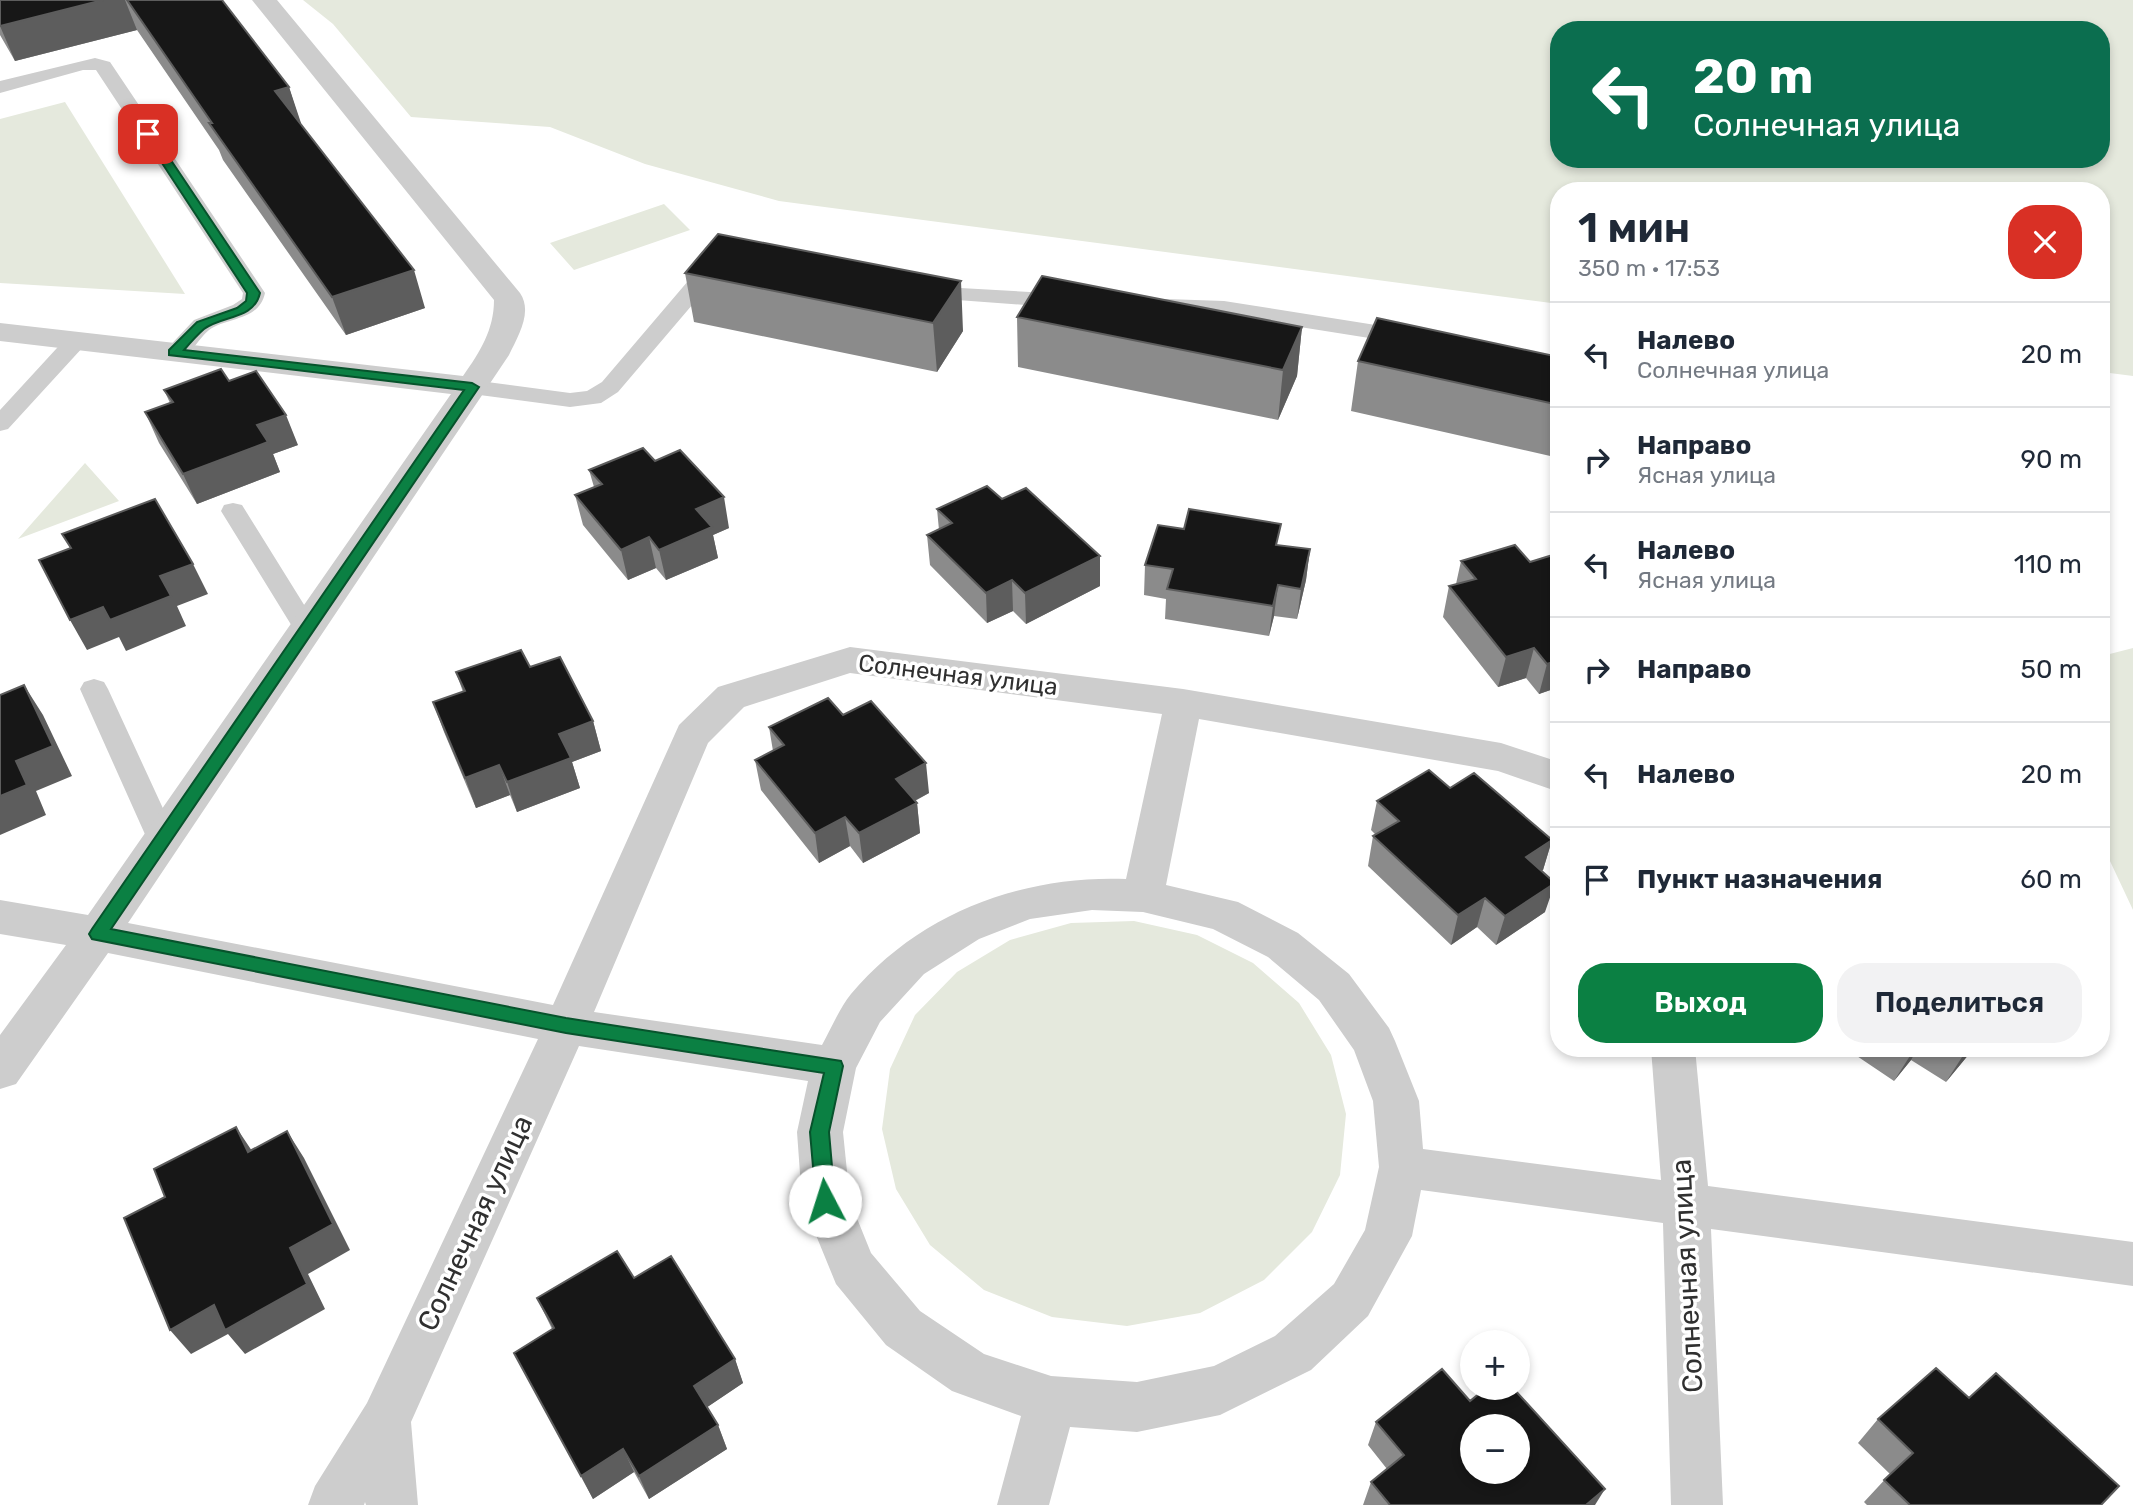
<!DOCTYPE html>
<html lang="ru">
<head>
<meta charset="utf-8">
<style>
  body { margin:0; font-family:Rubik,sans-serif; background:#f2f2f3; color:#1f2937; height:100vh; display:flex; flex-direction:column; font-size:26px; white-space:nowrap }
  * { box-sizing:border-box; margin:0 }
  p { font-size:23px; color:#747a83 }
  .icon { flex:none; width:38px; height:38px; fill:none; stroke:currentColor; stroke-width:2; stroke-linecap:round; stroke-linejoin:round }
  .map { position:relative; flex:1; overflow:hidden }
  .panel { position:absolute; left:1550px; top:182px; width:560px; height:875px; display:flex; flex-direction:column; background:#fff; border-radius:28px; box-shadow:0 4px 10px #0003 }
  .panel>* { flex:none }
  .top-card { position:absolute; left:1550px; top:21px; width:560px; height:147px; border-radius:28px; box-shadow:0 4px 10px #0003; background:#0b6e4f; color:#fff; overflow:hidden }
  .fabs { position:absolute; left:1460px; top:1330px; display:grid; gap:14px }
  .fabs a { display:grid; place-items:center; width:70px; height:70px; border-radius:50%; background:#fff; box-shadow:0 4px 10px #0003; font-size:35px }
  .pin { position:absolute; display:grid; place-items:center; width:60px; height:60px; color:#fff; margin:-30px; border-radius:14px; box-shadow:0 4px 10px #0006 }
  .me { position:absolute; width:77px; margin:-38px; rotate:355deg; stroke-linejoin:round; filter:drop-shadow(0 0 5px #0008) }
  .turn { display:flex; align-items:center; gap:24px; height:147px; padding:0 28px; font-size:32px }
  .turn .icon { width:91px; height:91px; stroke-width:2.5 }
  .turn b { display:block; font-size:49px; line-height:60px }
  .round { display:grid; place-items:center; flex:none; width:74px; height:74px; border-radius:28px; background:#f2f2f3 }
  .summary { display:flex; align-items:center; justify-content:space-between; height:119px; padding:0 28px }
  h1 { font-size:42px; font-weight:600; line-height:52px }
  .cta { display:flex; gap:14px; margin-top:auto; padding:14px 28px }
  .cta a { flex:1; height:80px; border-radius:28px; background:#0b8043; color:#fff; font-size:28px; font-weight:600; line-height:80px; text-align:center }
  .cta a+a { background:#f2f2f3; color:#1f2937 }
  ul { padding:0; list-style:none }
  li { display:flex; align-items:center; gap:21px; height:105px; padding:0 28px; border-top:2px solid #e0e1e3 }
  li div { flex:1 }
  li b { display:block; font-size:26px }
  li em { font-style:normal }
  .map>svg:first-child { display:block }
</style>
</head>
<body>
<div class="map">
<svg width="2133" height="1505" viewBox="0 0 2133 1505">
  <rect width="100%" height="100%" fill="#fff"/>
  <!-- green -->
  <path fill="#e5e9dd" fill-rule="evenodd" d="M303 0H2133V376L2102 372V191H1559V304L779 201 645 164 550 127 411 117 333 24ZM1559 30H2102V159H1559Z
    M65 102 185 294 0 283V119Z
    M664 204 690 230 574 270 550 243Z
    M85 463 119 501 18 539Z
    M2133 648V910L2102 844V656Z
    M1134 921 1197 935 1253 963 1299 1003 1331 1055 1346 1114 1340 1175 1312 1232 1264 1280 1200 1313 1127 1326 1052 1317 984 1290 930 1245 896 1189 882 1129 890 1069 915 1015 957 972 1010 940 1071 923Z"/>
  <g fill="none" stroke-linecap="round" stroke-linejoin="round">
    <!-- service -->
    <path fill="#cdcdcd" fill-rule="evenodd" d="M95 58 110 62 265 293C259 321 228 317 209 330 199 338 193 352 182 358 177 361 171 359 166 358L163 353 194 320 233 305 242 299 243 293 96 70H83L0 93V81Z
      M718 264 726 265 729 270 710 284 618 392 601 403 570 407 472 394 464 392 461 387 464 382 472 380 570 393 587 391 602 382 694 274Z
      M925 286 1066 294 1074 296 1077 301 1074 306 1066 308 917 297 914 292 917 287Z
      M1166 299 1224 301 1407 330 1415 332 1418 337 1415 342 1407 344 1224 315 1158 311 1155 306 1158 301Z
      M76 334 84 336 87 341 84 346 8 429 0 431V410L68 336Z
      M233 503 242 505 316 624 320 630 316 636 307 639 298 636 221 511 224 505Z
      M94 679 104 682 108 689 178 841 173 849 163 852 153 849 148 841 80 689 84 682Z"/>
    <!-- minor -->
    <path fill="#cdcdcd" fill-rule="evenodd" d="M252 0H277L520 293C533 312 518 336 509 355L128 923 553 1005 679 725 718 687 850 647 1183 689 1501 743 1559 762V792L1498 771 1199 719 1166 885 1238 902 1298 933 1349 974 1389 1028 1395 1041 1419 1101 1423 1149 1661 1180 1651 1048H1695L1708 1186 2133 1242V1286L1711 1229 1723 1505H1671L1663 1223 1421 1190 1412 1236 1368 1316 1311 1370 1220 1415 1137 1432 1070 1427 1049 1505H997L1021 1416 952 1391 886 1345 836 1284 802 1201 797 1132 808 1081 579 1046 411 1422 418 1505H366L365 1502 364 1505H308L315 1486 367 1403 538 1039 108 953 16 1084 0 1089V1035L66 945 0 934V900L88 915 451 394 0 341V323L463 376C480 352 494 330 494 300ZM850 673 1162 714 1126 879C1022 875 919 913 851 994 839 1009 831 1029 822 1045L594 1012 708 743 744 707ZM1092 910 1143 912 1213 929 1268 957 1319 1000 1354 1050 1373 1101 1379 1167 1365 1230 1334 1284 1275 1336 1214 1366 1137 1382 1051 1376 984 1354 920 1311 871 1253 850 1201 843 1132 856 1068 880 1022 924 974 979 939 1030 919Z"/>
  </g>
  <!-- wall -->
  <path fill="#8b8b8b" d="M0 0H222L289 87 300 123 425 308 346 335 223 160 219 150 137 30 15 61 0 35Z
    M718 234 963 331 937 372 694 322 685 273Z
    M1017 317 1302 327 1297 376 1278 420 1018 367Z
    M1559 357V458L1351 411 1358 361Z
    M164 390 298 445 273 454 280 472 197 504 159 443 145 412 170 403Z
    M655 461 729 528 713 535 718 558 666 580 656 568 628 580 583 525 575 495 594 487 589 470Z
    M1002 499 1100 556V586L1026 624 1013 611 987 623 930 565 927 535 939 530 937 509Z
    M1279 545 1310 549 1306 580 1297 619 1274 616 1269 636 1165 619 1166 599 1144 595 1145 565Z
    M1559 558V687L1539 694 1526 678 1498 687 1443 617 1449 586 1456 584 1461 561 1530 562Z
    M530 667 593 721 601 751 572 762 580 788 517 812 510 795 476 808 444 732 433 702 463 692 456 672Z
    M843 715 929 793 915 801 917 803 920 833 863 863 850 846 819 863 761 790 755 760 773 751 769 727Z
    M1450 788 1552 840 1543 870 1541 871 1545 912 1496 945 1477 927 1451 945 1368 866 1373 836 1376 835 1371 830 1377 801Z
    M1845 1048H1974L1946 1082 1911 1060 1894 1081Z
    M634 1278 735 1359 743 1383 707 1407 718 1425 727 1449 649 1499 634 1472 593 1499 514 1353 552 1329 537 1298Z
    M1969 1398 2101 1505H1867L1864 1502 1890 1474 1858 1443 1878 1419Z
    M1470 1401 1595 1505H1363L1371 1482 1387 1469 1368 1445 1376 1422Z"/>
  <!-- shaded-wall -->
  <path fill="#5d5d5d" d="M103 0H125L137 30 15 61 0 26Z
    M289 87 301 123 287 127 275 91Z
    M414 270 425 308 346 335 332 297Z
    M961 281 963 331 937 372 933 323Z
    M1302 327 1297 376 1278 420 1283 370Z
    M286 415 298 445 273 454 280 472 197 504 183 474 257 425Z
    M724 497 729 528 713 535 718 558 666 580 659 550 696 509Z
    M649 537 656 568 628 580 621 550Z
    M1310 549 1306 580 1297 619 1301 589Z
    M1100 556V586L1026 624 1025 593Z
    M193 564 208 594 177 606 186 626 126 651 119 637 87 650 70 620 160 576Z
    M1012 580 1013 611 987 623 986 593Z
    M1278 585 1274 616 1269 636 1273 606Z
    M1534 648 1526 678 1498 687 1506 657Z
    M1559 660V687L1539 694 1547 664Z
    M24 685 43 715 72 776 36 791 46 815 0 835V796L16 761Z
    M593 721 601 751 572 762 580 788 517 812 507 782 559 734Z
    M926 763 929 793 899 809 896 779Z
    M499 765 510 795 476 808 465 778Z
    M917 803 920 833 863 863 859 833Z
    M845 817 850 846 819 863 815 833Z
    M1552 840 1543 870 1517 887 1526 857Z
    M1555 883 1545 912 1496 945 1505 916Z
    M1485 898 1477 927 1451 945 1458 915Z
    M1915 1048H1918L1911 1060 1894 1081Z
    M1969 1048H1974L1946 1082 1964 1054Z
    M236 1127 254 1154 248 1152Z
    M287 1131 304 1158 350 1250 308 1274 325 1309 245 1354 228 1334 191 1354 170 1330 290 1248Z
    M735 1359 743 1383 703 1410 694 1386Z
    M718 1425 727 1449 649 1499 639 1476Z
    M623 1449 634 1472 593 1499 581 1476Z
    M1605 1489 1595 1505H1586Z"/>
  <!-- building -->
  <path fill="#171717" stroke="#5d5d5d" stroke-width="2" fill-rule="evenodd" d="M0 0H103L0 26Z
    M127 0H222L289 87 275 91 414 270 332 297 209 123H212Z
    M718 234 961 281 933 323 685 273Z
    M1042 276 1302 327 1283 370 1017 317Z
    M1377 318 1559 357V405L1358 361Z
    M221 369 229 381 256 371 286 415 257 425 268 442 183 474 145 412 173 402 164 390Z
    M643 448 655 461 680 450 724 497 696 509 712 527 659 550 649 537 621 550 575 495 602 484 589 470Z
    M987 486 1002 499 1026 488 1100 556 1025 593 1012 580 986 593 927 535 952 523 937 509Z
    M155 499 193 564 160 576 171 596 110 620 103 607 70 620 39 560 71 548 62 534Z
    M1189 509 1281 524 1276 545 1310 549 1301 589 1278 585 1273 606 1167 589 1173 569 1145 565 1158 525 1184 529Z
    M1515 545 1530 562 1556 554 1559 558V660L1547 664 1534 648 1506 657 1449 586 1476 579 1461 561Z
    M521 650 530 667 560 657 593 721 559 734 571 758 507 782 499 765 465 778 433 702 465 691 456 672Z
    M24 685 53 746 16 761 27 785 0 796V695Z
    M828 698 843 715 871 701 926 763 896 779 917 803 859 833 845 817 815 833 755 760 784 745 769 727Z
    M1429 770 1450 788 1474 773 1552 840 1526 857 1555 883 1505 916 1485 898 1458 915 1373 836 1399 821 1377 801Z
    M1905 1048H1915L1911 1052Z
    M1955 1048H1969L1964 1054Z
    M236 1127 248 1152 287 1131 333 1224 290 1248 307 1284 225 1330 214 1305 170 1330 124 1218 165 1197 154 1169Z
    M617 1251 634 1278 671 1256 735 1359 694 1386 718 1425 639 1476 623 1449 581 1476 514 1353 554 1328 537 1298Z
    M1936 1368 1969 1398 1996 1373 2119 1486 2101 1505H1910L1884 1480 1913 1453 1878 1419Z
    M1442 1369 1470 1401 1486 1388H1513L1605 1489 1586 1505H1390L1371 1482 1404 1455 1376 1422ZM1472 1426H1517V1472H1472Z"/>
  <!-- route -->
  <path fill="#0b8043" stroke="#07532c" stroke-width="2" d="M144 132H152L260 293C254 320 222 315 204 329 197 335 190 343 184 350L472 383 479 387 111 929 566 1018 841 1061 843 1066 829 1132 835 1201 832 1207 825 1210 819 1207 816 1201 810 1132 824 1073 566 1033 92 939 89 934 92 929 464 390 169 355V350L197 322 237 308 246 301 247 293 143 134Z"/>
  <g text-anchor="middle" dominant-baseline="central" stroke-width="7" stroke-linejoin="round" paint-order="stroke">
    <!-- street labels -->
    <g font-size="24" fill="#303030" stroke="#fff">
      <text transform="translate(958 675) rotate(7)">Солнечная улица</text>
    </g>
    <!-- near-street labels -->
    <g font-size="28" fill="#303030" stroke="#fff">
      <text transform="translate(475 1223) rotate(-65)">Солнечная улица</text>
      <text transform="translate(1687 1276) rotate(-93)">Солнечная улица</text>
    </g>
  </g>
</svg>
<div class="fabs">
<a>+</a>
<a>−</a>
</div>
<div class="pin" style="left:148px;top:134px;background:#d93025"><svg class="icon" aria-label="arrive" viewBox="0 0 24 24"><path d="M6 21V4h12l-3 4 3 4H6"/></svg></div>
<svg class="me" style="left:825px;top:1201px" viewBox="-20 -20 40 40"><circle r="19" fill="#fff"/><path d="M0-13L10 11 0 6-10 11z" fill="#0b8043"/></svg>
<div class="top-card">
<div class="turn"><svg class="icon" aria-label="left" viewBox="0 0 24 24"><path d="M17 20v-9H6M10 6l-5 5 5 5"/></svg><div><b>20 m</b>Солнечная улица</div></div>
</div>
<section class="panel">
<div class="summary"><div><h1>1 мин</h1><p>350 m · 17:53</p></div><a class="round" style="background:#d93025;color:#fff"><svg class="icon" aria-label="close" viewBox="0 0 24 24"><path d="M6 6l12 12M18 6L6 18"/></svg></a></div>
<ul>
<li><svg class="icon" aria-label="left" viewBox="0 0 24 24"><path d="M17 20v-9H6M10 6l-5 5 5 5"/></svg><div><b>Налево</b><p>Солнечная улица</p></div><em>20 m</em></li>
<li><svg class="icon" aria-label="right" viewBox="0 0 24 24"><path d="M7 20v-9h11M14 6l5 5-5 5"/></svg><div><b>Направо</b><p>Ясная улица</p></div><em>90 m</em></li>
<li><svg class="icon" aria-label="left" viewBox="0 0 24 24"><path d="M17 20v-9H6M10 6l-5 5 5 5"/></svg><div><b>Налево</b><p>Ясная улица</p></div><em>110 m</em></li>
<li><svg class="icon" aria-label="right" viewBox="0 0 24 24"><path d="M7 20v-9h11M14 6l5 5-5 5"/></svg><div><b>Направо</b></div><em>50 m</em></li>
<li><svg class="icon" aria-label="left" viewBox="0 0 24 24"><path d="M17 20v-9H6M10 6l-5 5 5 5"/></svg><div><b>Налево</b></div><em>20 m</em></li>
<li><svg class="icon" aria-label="arrive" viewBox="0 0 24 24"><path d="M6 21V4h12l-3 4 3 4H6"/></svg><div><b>Пункт назначения</b></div><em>60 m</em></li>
</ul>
<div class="cta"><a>Выход</a><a>Поделиться</a></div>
</section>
</div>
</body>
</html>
